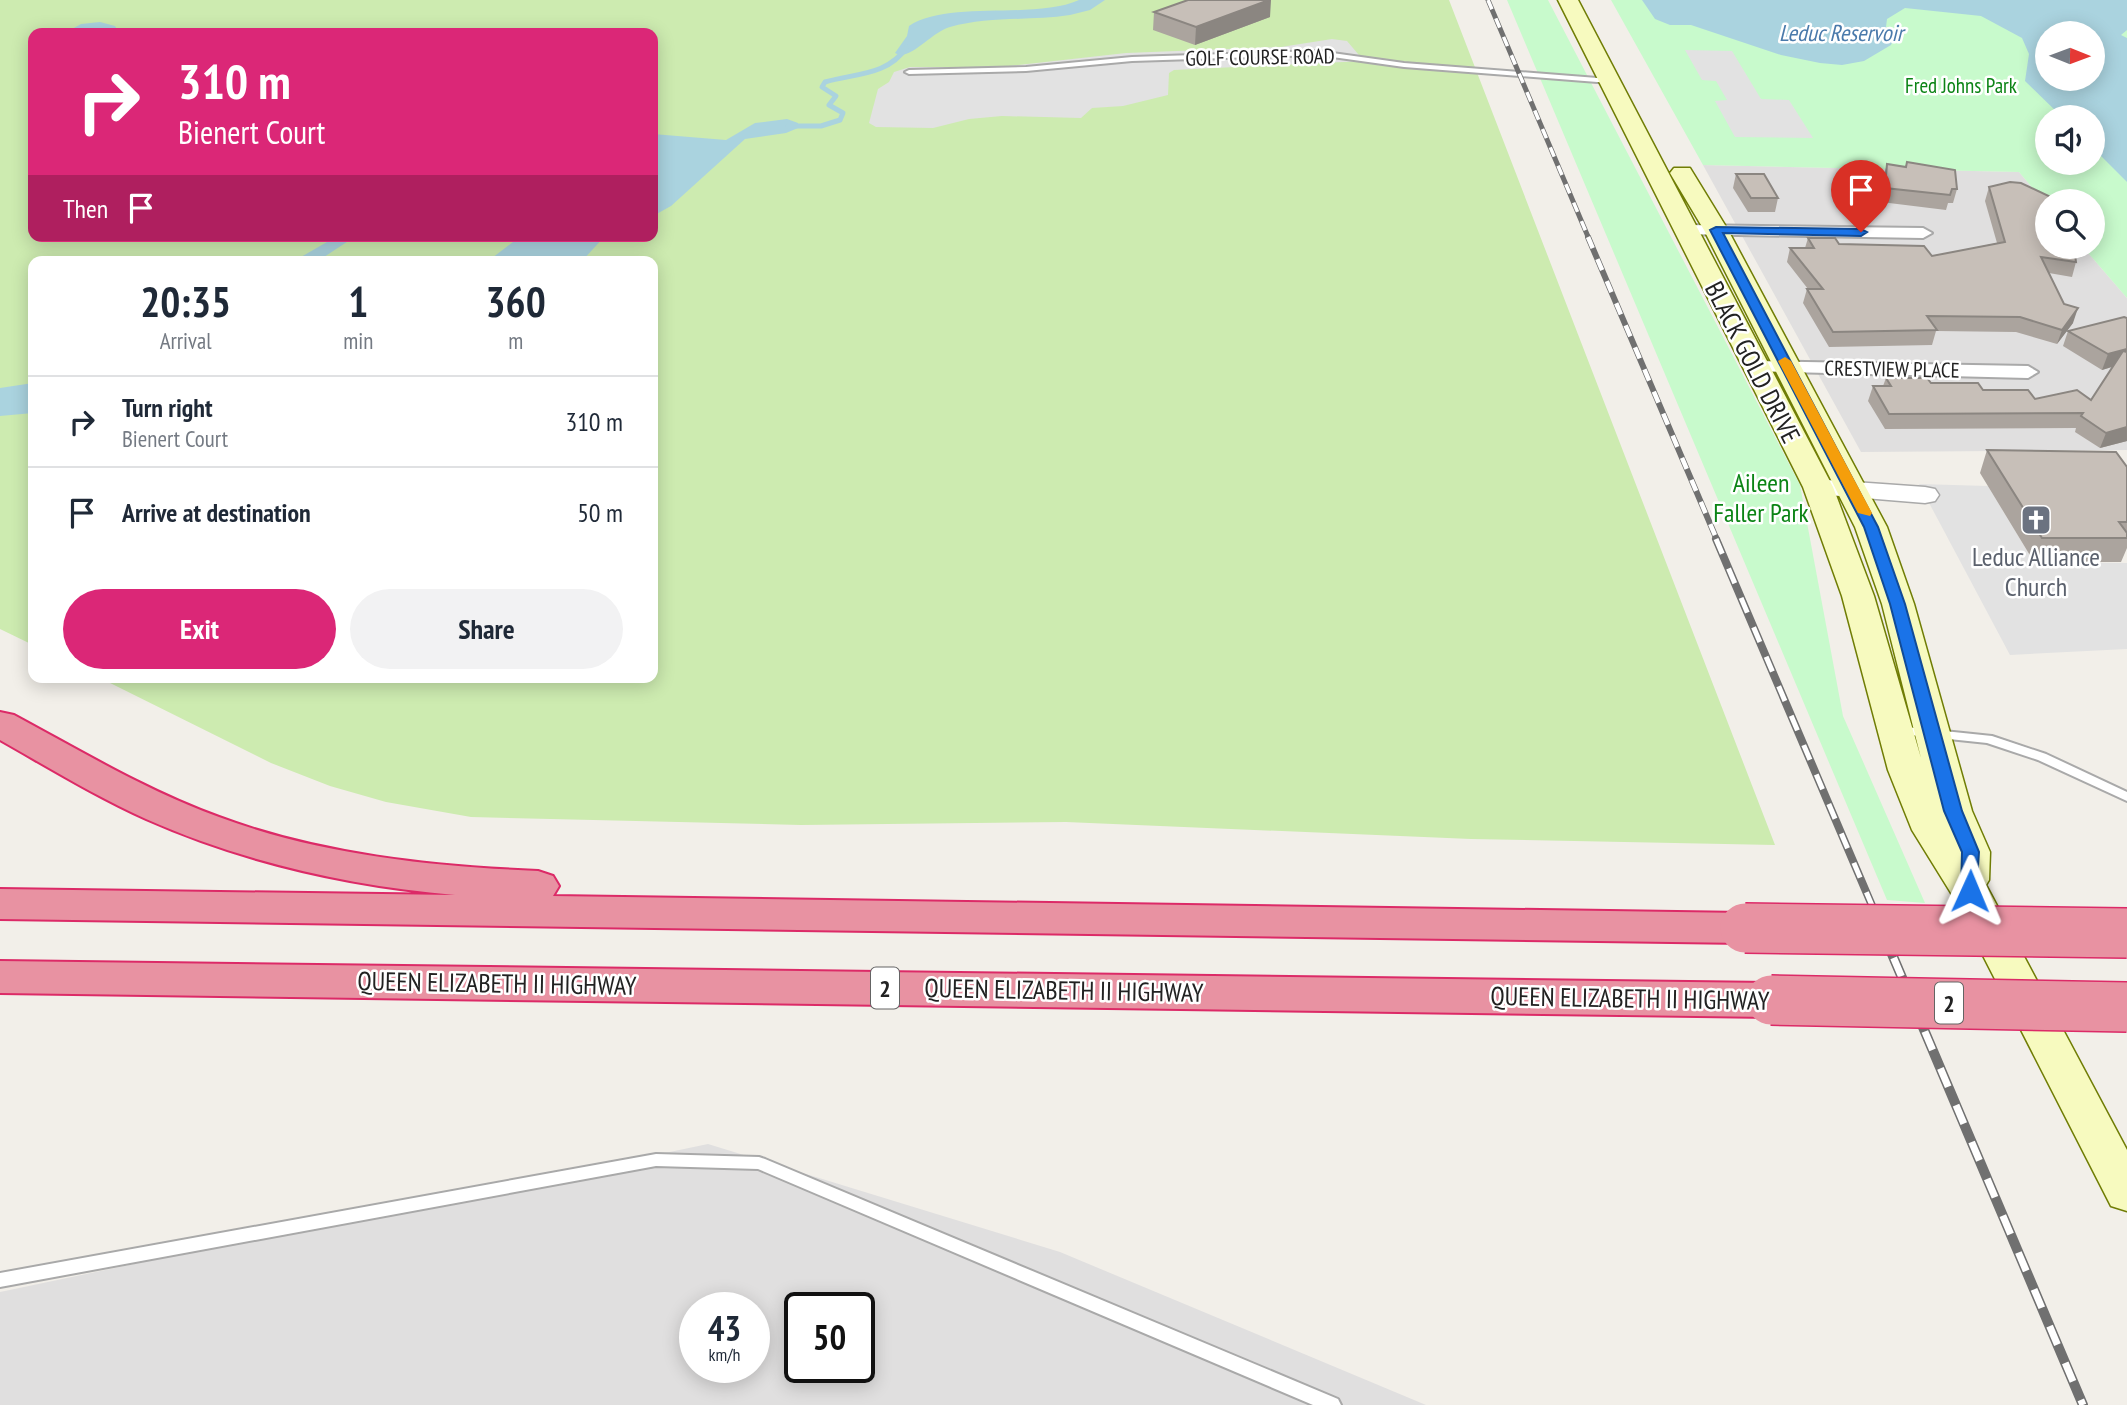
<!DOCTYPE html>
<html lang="en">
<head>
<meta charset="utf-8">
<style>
  body { margin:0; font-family:"PT Sans Narrow",sans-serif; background:#f2f2f3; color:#1f2937; height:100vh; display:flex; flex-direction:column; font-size:26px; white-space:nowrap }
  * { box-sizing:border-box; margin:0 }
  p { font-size:23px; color:#747a83 }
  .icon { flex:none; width:38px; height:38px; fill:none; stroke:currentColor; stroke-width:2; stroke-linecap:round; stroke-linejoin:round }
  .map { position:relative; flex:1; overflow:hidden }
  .drawer { position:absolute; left:28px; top:256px; width:630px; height:427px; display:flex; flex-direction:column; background:#fff; border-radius:14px; box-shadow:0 4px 18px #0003 }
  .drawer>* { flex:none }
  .hud { position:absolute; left:28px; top:28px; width:630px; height:214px; border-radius:14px; box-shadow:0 4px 18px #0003; background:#db2777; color:#fff; overflow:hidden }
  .needle { width:46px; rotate:91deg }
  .fabs { position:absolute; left:2035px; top:21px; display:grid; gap:14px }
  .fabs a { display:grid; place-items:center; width:70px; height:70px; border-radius:50%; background:#fff; box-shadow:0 4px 18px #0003; font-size:35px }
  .speed { position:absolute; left:679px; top:1292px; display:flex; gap:14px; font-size:35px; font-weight:700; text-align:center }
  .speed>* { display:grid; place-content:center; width:91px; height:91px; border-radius:50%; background:#fff; box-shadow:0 4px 18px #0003; line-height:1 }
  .speed small { font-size:18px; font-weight:400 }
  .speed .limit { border:4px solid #111; border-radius:10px; background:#fff; color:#111 }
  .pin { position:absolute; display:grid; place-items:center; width:60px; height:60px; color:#fff; margin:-72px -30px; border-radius:50% 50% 50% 0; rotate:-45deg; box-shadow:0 0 7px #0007 }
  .pin .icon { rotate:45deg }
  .me { position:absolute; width:77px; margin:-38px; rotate:1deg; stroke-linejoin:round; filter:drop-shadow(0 0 5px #0008) }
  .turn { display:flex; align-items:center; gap:24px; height:147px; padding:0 35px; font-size:32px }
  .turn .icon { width:91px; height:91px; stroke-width:2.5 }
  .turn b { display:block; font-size:49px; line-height:60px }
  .then { display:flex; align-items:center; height:66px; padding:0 35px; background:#0003; gap:14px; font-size:26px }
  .eta { display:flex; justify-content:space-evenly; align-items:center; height:119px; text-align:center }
  .eta b { font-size:42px; font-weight:700; line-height:49px }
  .cta { display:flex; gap:14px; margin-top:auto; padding:14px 35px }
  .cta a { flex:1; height:80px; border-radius:42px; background:#db2777; color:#fff; font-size:28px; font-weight:700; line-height:80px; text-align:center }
  .cta a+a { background:#f2f2f3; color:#1f2937 }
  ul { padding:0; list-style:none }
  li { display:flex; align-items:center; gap:21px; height:91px; padding:0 35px; border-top:2px solid #e0e1e3 }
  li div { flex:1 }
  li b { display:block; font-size:26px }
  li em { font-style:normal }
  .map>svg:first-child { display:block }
</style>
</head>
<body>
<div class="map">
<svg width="2127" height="1405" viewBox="0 0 2127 1405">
  <rect width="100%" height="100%" fill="#f2efe9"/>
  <!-- residential -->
  <path fill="#e0dfdf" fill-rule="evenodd" d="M1703 165 2019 172 2047 205 2048 247H2083L2127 298V450L1861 452Z
    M708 1144 1060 1252 1426 1405H0V1292ZM695 1307H754V1367H695ZM800 1307H859V1367H800Z"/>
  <!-- grass -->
  <path fill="#cdebb0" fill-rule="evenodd" d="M0 0H1449L1775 845 1471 839 1066 822 801 825 471 817 386 802 330 786 271 763 98 677H653V261H33V645L0 629ZM33 33H653V236H33Z"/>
  <!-- park -->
  <path fill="#c8facc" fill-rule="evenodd" d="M1507 0H1548L1800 485 1843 716 1925 903 1887 900Z
    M1611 0H2127V298L2083 247H2093V201H2048L2047 205 2019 172 1703 165ZM2048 33H2093V79H2048ZM2048 117H2093V163H2048Z"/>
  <!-- parking -->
  <path fill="#e2e2e2" d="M1332 39 1347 41 1364 61 1174 70 1169 73 1168 95 1123 106 1092 108 1081 118 1002 116 969 119 933 128 876 127 869 123 878 89 889 82 894 72 910 67H1001L1126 53 1281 47Z
    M1685 50 1732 51 1761 99 1789 100 1813 138 1735 137 1715 101 1727 100 1716 81 1702 80Z
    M1919 484 1988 486 2034 562 2127 563V649L2010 655Z"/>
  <!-- water -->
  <path fill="#aad3df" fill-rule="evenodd" d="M1079 0H1105L1090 10 1070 15C1031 21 989 16 950 27 931 32 910 62 895 53L907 36 909 26C948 0 1035 20 1079 0Z
    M1642 0H2127V30L2121 35 2127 38V182L2093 148V117H2062L2025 81 2029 54 2022 38 1981 16 1905 8 1887 19 1886 27 1895 35 1891 45 1864 61 1842 65 1820 63 1781 55 1691 25H1670L1655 19ZM2048 33H2093V79H2048Z
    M100 22 115 26 119 33H65L81 24Z
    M787 119 798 123V128L786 133 745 139 671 206 653 216V134L726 140 755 123Z
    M330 236H356L318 261H294L327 242Z
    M521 236H605L582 261H488Z
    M33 383V413L0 416V388Z"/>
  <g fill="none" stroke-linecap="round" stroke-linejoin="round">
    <!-- stream -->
    <path stroke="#aad3df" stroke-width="5" d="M788 126H821L840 120 843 113 829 105 836 96 822 87 825 82C856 73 887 76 907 47"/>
    <!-- service casing -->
    <g stroke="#a9a9a9" stroke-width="4">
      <path id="service" d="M1318 51 1404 63 1610 79 1614 81 1610 83 1404 67 1318 55 1132 61 1026 71 909 74 905 72 909 70 1026 67 1132 57Z
        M1896 726 1992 736 2046 754 2127 792V801L2038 760 1987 743 1892 733 1890 730Z
        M656 1154 759 1157 765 1159 1338 1399 1341 1405H1313L758 1169 656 1166 0 1287V1273Z"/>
    </g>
    <!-- minor casing -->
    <g stroke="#a9a9a9" stroke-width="4">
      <path id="minor" d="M1686 225 1923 228 1932 233 1923 238 1680 234 1677 230Z
        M1756 361 2028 366 2038 372 2028 378 1749 371 1746 367 1749 363Z"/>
    </g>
    <!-- tertiary casing -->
    <g stroke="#a9a9a9" stroke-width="3">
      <path id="tertiary" d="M1826 480 1925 487 1935 489 1939 495 1935 501 1925 503 1816 494 1812 488 1816 482Z"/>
    </g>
    <!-- secondary casing -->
    <g stroke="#707d05" stroke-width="3">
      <path id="secondary" d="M1558 0H1578L1833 487 1874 596 1921 758 1882 604 1855 527 1704 230 1670 173 1674 168H1690L1728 230 1887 527 1914 604 1972 811 1990 852 1989 880 1986 885 2127 1150V1211L2111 1206 1951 893 1912 830 1888 770 1842 596 1803 487Z"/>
    </g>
    <!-- motorway casing -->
    <g stroke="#dc2a67" stroke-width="4">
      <path id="motorway" d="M0 712 14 715C81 751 147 791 219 817 321 855 430 866 538 871L553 876 559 886 553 896 1745 913 1761 917 1767 928 1761 939 1745 943 0 919V889L455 895C350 886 243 862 146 819 95 796 48 767 0 740Z
        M0 961 1771 983 1787 988 1794 1000 1787 1012 1771 1017 0 993Z"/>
    </g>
    <!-- service -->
    <use href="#service" fill="#fff" fill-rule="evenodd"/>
    <!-- minor -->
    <use href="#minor" fill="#fff" fill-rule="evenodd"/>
    <!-- tertiary -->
    <use href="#tertiary" fill="#fff" fill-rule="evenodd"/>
    <!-- secondary -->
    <use href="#secondary" fill="#f7fabf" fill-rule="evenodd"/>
    <!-- motorway -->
    <use href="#motorway" fill="#e892a2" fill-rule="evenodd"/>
    <!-- rail-far3 casing -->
    <g stroke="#707070" stroke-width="5">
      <path id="rail-far3" d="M1488 0 1589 239"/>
    </g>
    <!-- rail-far2 casing -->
    <g stroke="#707070" stroke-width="6">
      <path id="rail-far2" d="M1588 237 1717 540"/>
    </g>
    <!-- rail-far1 casing -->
    <g stroke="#707070" stroke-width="8">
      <path id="rail-far1" d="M1716 539 1879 922"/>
    </g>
    <!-- rail casing -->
    <g stroke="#707070" stroke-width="10">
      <path id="rail" d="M1878 921 2083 1405"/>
    </g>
    <!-- rail-far3 -->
    <use href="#rail-far3" stroke="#fff" stroke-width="3.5" stroke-dasharray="10" stroke-linecap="butt"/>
    <!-- rail-far2 -->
    <use href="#rail-far2" stroke="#fff" stroke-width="4.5" stroke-dasharray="12" stroke-linecap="butt"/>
    <!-- rail-far1 -->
    <use href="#rail-far1" stroke="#fff" stroke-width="5" stroke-dasharray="16" stroke-linecap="butt"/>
    <!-- rail -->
    <use href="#rail" stroke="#fff" stroke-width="7" stroke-dasharray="20" stroke-linecap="butt"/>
    <!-- motorway-bridge casing -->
    <g stroke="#dc2a67" stroke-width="52" stroke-linecap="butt">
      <path id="motorway-bridge" d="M1745 928 2127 933
        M1771 1000 2127 1007"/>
    </g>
    <!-- motorway-bridge -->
    <use href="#motorway-bridge" stroke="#e892a2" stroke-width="49"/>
  </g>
  <!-- wall -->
  <path fill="#aba49e" d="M1154 12 1270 17 1195 45 1153 30Z
    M1887 164 1957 189 1953 203H1948L1946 210 1881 202 1883 178Z
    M1736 174 1778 198 1775 212H1748L1733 188Z
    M1989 187 2055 199 2054 201H2048L2076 262 2072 277 2049 273 2073 323 2057 344 2016 332 1936 331 1932 345 1829 347 1803 303 1807 289H1808L1787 262 1790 248H1805L1808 238 1839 244 1932 256 1997 243 1985 201Z
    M2124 317 2127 441 2100 448 2075 432 2076 428 1885 429 1868 401 1873 386H1883L1886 378 1983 390 2035 399 2091 400 2112 367 2102 370 2063 346 2068 331Z
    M1987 450 2127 467V548L2121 562H2034L1980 473Z"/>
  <!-- shaded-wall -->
  <path fill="#8b8681" d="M1269 0H1271L1270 17 1195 45 1196 27Z
    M2078 308 2073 323 2057 344 2062 330Z
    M2127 349V362L2102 370 2108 354Z
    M2127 427V441L2100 448 2106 433Z"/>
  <!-- building -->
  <path fill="#c7bfb8" stroke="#8b8681" stroke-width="2" d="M1188 0H1269L1196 27 1154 12Z
    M1907 162 1955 170 1957 189H1952L1950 195 1885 188 1887 164 1906 167Z
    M1736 174H1764L1778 198H1751Z
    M2010 182 2021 183 2055 199 2048 201V247H2074L2076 262 2041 257 2064 304 2078 308 2062 330 2020 317 1927 316 1937 330 1833 332 1807 289H1823L1790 248H1814L1808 238H1835L1839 244 1924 246 1932 256 2005 242 1989 187Z
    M2124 317 2127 318V349L2108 354 2068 331Z
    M2123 351 2127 352V427L2106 433 2081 416 2083 413 1889 414 1873 386H1891L1886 378H1927L1931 383H1978L1983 390H2028L2035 399 2077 390 2091 400Z
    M1987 450 2116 452 2127 467V522H2119L2127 533V538H2042Z"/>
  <!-- route -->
  <path fill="#1a73e8" stroke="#114b97" stroke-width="2" d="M1716 227 1861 229 1867 232 1861 236 1723 233 1878 527 1905 604 1962 811 1979 852 1976 895 1970 897 1961 891 1962 852 1944 811 1890 604 1864 527 1710 230Z"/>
  <!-- slow -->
  <path fill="#f59e0b" d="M1785 357 1791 361 1872 513 1870 516 1858 513 1778 361Z"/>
  <!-- icons -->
  <defs>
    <g id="church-square" transform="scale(1.575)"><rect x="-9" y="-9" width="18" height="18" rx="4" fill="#6b7280" stroke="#fff"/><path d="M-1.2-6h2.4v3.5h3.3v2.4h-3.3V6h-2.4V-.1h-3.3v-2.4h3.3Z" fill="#fff"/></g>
  </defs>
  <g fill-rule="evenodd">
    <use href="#church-square" x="2036" y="520"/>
  </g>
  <g text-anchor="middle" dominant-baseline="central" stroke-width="5" stroke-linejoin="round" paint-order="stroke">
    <!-- far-street labels -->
    <g font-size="21" fill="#222" stroke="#fff">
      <text transform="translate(1260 57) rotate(-1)">GOLF COURSE ROAD</text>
      <text transform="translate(1892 369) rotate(1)">CRESTVIEW PLACE</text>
    </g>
    <!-- far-park labels -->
    <g font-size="21" fill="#0c8416" stroke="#fff">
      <text x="1961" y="85">Fred Johns Park</text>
    </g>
    <!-- far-water labels -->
    <g font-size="23" font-style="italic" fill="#4a7aab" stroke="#fff">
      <text x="1841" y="32">Leduc Reservoir</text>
    </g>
    <!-- shield labels -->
    <g fill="#fff" stroke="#646464" stroke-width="2">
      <rect x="871" y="967.5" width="28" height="41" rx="5"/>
      <rect x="1935" y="982.5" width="28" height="41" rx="5"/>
    </g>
    <g font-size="24" font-weight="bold" fill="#222">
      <text x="885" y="988">2</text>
      <text x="1949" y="1003">2</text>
    </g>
    <!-- street labels -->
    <g font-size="26" fill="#222" stroke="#fff">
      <text transform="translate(1753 362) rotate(63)">BLACK GOLD DRIVE</text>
      <text transform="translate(497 983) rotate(1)">QUEEN ELIZABETH II HIGHWAY</text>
      <text transform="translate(1064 990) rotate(1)">QUEEN ELIZABETH II HIGHWAY</text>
      <text transform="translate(1630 998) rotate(1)">QUEEN ELIZABETH II HIGHWAY</text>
    </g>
    <!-- park labels -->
    <g font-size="26" fill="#0c8416" stroke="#fff">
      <text x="1761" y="482">Aileen<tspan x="1761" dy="30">Faller Park</tspan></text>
    </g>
    <!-- worship labels -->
    <g font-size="26" fill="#5b616d" stroke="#fff">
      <text x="2036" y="556">Leduc Alliance<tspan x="2036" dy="30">Church</tspan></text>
    </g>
  </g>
</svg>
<div class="fabs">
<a><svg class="needle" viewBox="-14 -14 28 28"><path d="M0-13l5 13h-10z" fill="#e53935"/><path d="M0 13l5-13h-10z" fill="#747a83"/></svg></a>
<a><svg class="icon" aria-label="sound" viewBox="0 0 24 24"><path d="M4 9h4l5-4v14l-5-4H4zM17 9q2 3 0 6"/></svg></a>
<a><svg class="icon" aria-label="search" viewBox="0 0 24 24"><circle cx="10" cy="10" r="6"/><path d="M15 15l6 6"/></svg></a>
</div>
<div class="speed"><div>43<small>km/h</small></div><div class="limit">50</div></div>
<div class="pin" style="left:1861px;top:232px;background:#d93025"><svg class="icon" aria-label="arrive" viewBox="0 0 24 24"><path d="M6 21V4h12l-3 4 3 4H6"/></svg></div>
<svg class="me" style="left:1970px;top:891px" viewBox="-20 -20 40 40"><path d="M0-17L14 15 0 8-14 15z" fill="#1a73e8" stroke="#fff" stroke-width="4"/></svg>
<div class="hud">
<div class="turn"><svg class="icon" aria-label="right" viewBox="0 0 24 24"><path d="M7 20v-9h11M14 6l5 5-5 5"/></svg><div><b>310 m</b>Bienert Court</div></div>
<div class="then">Then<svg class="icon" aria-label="arrive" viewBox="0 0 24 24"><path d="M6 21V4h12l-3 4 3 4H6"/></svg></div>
</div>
<section class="drawer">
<div class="eta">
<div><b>20:35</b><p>Arrival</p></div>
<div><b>1</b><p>min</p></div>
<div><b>360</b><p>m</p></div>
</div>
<ul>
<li><svg class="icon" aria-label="right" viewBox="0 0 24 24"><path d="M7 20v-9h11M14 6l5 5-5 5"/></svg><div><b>Turn right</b><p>Bienert Court</p></div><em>310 m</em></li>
<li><svg class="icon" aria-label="arrive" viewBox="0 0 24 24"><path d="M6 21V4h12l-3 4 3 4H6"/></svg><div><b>Arrive at destination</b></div><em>50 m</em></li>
</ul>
<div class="cta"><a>Exit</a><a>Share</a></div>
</section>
</div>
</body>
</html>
